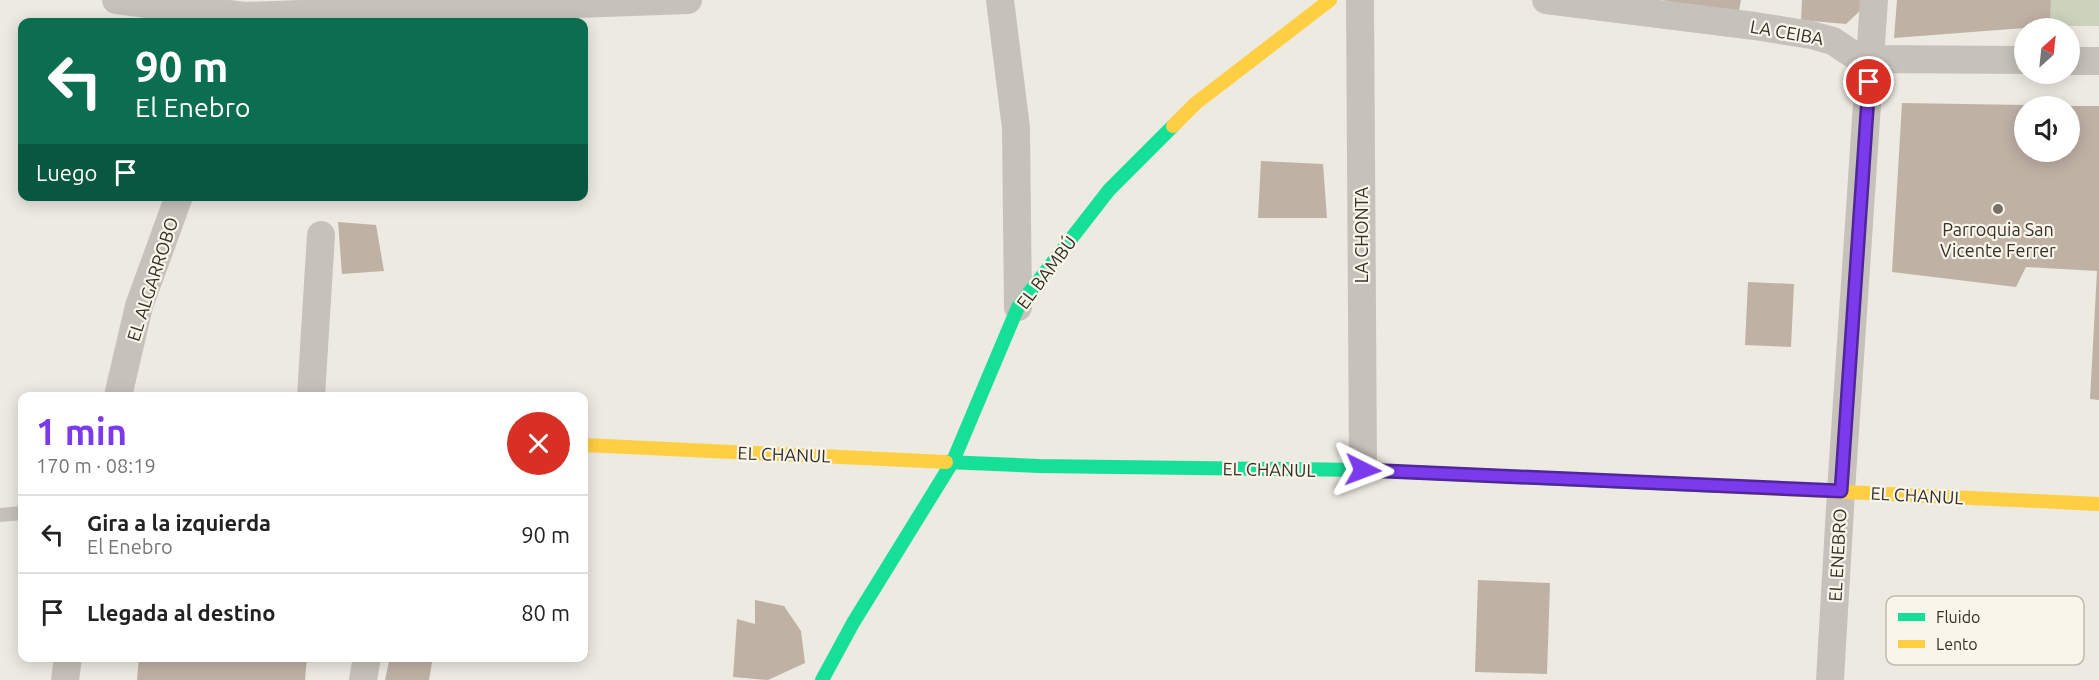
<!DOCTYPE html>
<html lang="es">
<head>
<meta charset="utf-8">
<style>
  body { margin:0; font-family:Ubuntu,sans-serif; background:#f2f2f2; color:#222; height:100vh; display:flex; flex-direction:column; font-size:22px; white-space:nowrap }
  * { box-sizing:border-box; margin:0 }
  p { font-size:20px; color:#767676 }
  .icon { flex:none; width:33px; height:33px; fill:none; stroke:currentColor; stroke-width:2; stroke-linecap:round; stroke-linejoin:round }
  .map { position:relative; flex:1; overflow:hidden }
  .drawer { position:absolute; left:18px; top:392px; width:570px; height:270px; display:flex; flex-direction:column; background:#fff; border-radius:12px; box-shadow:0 3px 15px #0003 }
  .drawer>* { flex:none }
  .banner { position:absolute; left:18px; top:18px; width:570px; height:183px; border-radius:12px; box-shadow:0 3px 15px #0003; background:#0b6e4f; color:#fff; overflow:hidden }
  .needle { width:39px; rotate:27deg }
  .tools { position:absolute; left:2014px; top:18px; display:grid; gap:12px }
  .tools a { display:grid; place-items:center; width:66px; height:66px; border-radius:50%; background:#fff; box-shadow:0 3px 15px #0003; font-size:30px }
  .pin { position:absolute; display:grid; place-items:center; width:51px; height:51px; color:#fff; margin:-26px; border:3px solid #fff; border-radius:50%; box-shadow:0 2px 6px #0007 }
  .me { position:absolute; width:66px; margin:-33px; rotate:93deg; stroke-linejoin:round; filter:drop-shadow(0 0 4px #0008) }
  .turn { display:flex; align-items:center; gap:21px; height:126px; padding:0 18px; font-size:27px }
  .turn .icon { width:78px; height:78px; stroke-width:2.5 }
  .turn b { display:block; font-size:42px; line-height:51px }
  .then { display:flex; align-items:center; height:57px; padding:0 18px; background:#0003; gap:12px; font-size:22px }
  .round { display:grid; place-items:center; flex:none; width:63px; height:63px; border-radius:32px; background:#f2f2f2 }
  .summary { display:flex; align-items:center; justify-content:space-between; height:102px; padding:0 18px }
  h1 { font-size:36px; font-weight:700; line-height:45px; color:#7c3aed }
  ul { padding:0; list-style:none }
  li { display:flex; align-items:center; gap:18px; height:78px; padding:0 18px; border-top:2px solid #e0e0e0 }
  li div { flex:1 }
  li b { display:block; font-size:22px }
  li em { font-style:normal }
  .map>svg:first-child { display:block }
</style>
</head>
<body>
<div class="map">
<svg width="2099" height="680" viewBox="0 0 2099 680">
  <rect width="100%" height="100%" fill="#edeae2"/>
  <!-- green -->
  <path fill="#cbd3bd" d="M2051 0H2099V26H2050Z"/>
  <!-- building -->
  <path fill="#c0b1a5" d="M1662 0H1741L1738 15Z
    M1802 0H1863L1862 9 1846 24 1801 20Z
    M1897 0H2051L2050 26 1894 38Z
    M1902 103 2025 105V152H2070V106H2099V400L2090 399 2097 271 2026 267 2016 287 1892 272Z
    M1261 161 1323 164 1327 218H1258Z
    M338 222 376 225 384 271 342 274Z
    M1748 282 1794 284 1791 347 1745 345Z
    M1478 580 1550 583 1547 674 1475 672Z
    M755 600 784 606 801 631 805 663 768 680 733 677 737 619 755 624Z
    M139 657H307L305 680H137Z
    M390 657H433L429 680H385Z"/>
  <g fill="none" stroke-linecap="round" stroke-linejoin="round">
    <!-- lane -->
    <path stroke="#c6c2bb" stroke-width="14" d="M0 515 22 513"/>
    <!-- street -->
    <path stroke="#c6c2bb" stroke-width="28" d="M116 0 245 16 688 0
      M1000 0 1016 128 1018 307
      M1360 0 1363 470
      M1546 0 1755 26 1811 35 1833 41 1855 56 1871 59 2025 60
      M2070 61H2099
      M118 396 139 306 179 196
      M311 396 321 235
      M65 680 68 657
      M363 680 367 657
      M1830 680 1841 491 1874 0"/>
    <!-- fast -->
    <path stroke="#16e098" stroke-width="14" d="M946 462 1039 466 1363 470 1719 486
      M822 680 853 623 953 461 1018 307 1109 190 1173 126"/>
    <!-- slow -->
    <path stroke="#ffcf43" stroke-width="14" d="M1173 126 1196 103 1330 0
      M584 445 946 462
      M1719 486 2099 504"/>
  </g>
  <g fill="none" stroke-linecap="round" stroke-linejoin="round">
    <!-- route casing -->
    <g stroke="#51269a" stroke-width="15">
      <path id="route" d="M1363 470 1841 491 1869 82"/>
    </g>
    <!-- route -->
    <use href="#route" stroke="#7c3aed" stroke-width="10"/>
  </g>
  <!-- markers -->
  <circle fill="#77716a" stroke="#f9f5ea" stroke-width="2" cx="1998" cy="209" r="6"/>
  <g text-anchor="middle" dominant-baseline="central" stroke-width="4.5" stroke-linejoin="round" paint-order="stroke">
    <!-- street labels -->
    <g font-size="18" fill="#373029" stroke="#f9f5ea">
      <text transform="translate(1787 32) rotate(10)">LA CEIBA</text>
      <text transform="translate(1361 235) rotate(-90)">LA CHONTA</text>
      <text transform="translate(1046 272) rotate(-53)">EL BAMBÚ</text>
      <text transform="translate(152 279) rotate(-72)">EL ALGARROBO</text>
      <text transform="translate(784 454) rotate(2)">EL CHANUL</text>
      <text transform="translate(1269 469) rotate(1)">EL CHANUL</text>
      <text transform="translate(1917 495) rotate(3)">EL CHANUL</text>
      <text transform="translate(1837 555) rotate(-87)">EL ENEBRO</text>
    </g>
    <!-- poi labels -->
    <g font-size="18" fill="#373029" stroke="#f9f5ea">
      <text x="1998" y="229">Parroquia San<tspan x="1998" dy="21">Vicente Ferrer</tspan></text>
    </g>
  </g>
  <!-- legend -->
  <rect x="1886" y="596" width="198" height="69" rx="9" fill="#f9f5ea" stroke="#bfbab0" stroke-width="1.5"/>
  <rect x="1898" y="613" width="27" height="8" fill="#16e098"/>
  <rect x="1898" y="640" width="27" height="8" fill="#ffcf43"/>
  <g font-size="16" fill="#373029">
    <text x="1936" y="623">Fluido</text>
    <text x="1936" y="650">Lento</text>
  </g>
</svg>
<div class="tools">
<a><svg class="needle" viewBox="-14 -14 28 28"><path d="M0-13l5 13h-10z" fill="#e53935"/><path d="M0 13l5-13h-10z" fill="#767676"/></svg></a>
<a><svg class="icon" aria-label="sound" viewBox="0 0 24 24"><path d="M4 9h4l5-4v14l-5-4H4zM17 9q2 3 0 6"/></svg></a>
</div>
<div class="pin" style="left:1869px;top:82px;background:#d93025"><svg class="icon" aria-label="arrive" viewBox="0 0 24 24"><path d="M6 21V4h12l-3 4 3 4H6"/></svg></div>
<svg class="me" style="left:1363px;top:470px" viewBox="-20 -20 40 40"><path d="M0-17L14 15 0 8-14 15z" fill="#7c3aed" stroke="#fff" stroke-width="4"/></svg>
<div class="banner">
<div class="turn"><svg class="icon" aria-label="left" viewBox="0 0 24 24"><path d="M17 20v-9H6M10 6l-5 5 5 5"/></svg><div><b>90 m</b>El Enebro</div></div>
<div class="then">Luego<svg class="icon" aria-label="arrive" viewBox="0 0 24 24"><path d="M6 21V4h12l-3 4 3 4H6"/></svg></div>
</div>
<section class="drawer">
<div class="summary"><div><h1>1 min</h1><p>170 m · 08:19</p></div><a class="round" style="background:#d93025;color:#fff"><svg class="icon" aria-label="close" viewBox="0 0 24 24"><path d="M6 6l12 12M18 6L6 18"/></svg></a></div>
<ul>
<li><svg class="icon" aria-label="left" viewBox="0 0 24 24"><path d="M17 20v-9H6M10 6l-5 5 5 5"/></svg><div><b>Gira a la izquierda</b><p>El Enebro</p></div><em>90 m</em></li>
<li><svg class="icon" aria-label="arrive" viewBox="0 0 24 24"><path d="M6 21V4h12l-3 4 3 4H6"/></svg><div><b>Llegada al destino</b></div><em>80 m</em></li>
</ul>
</section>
</div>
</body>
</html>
